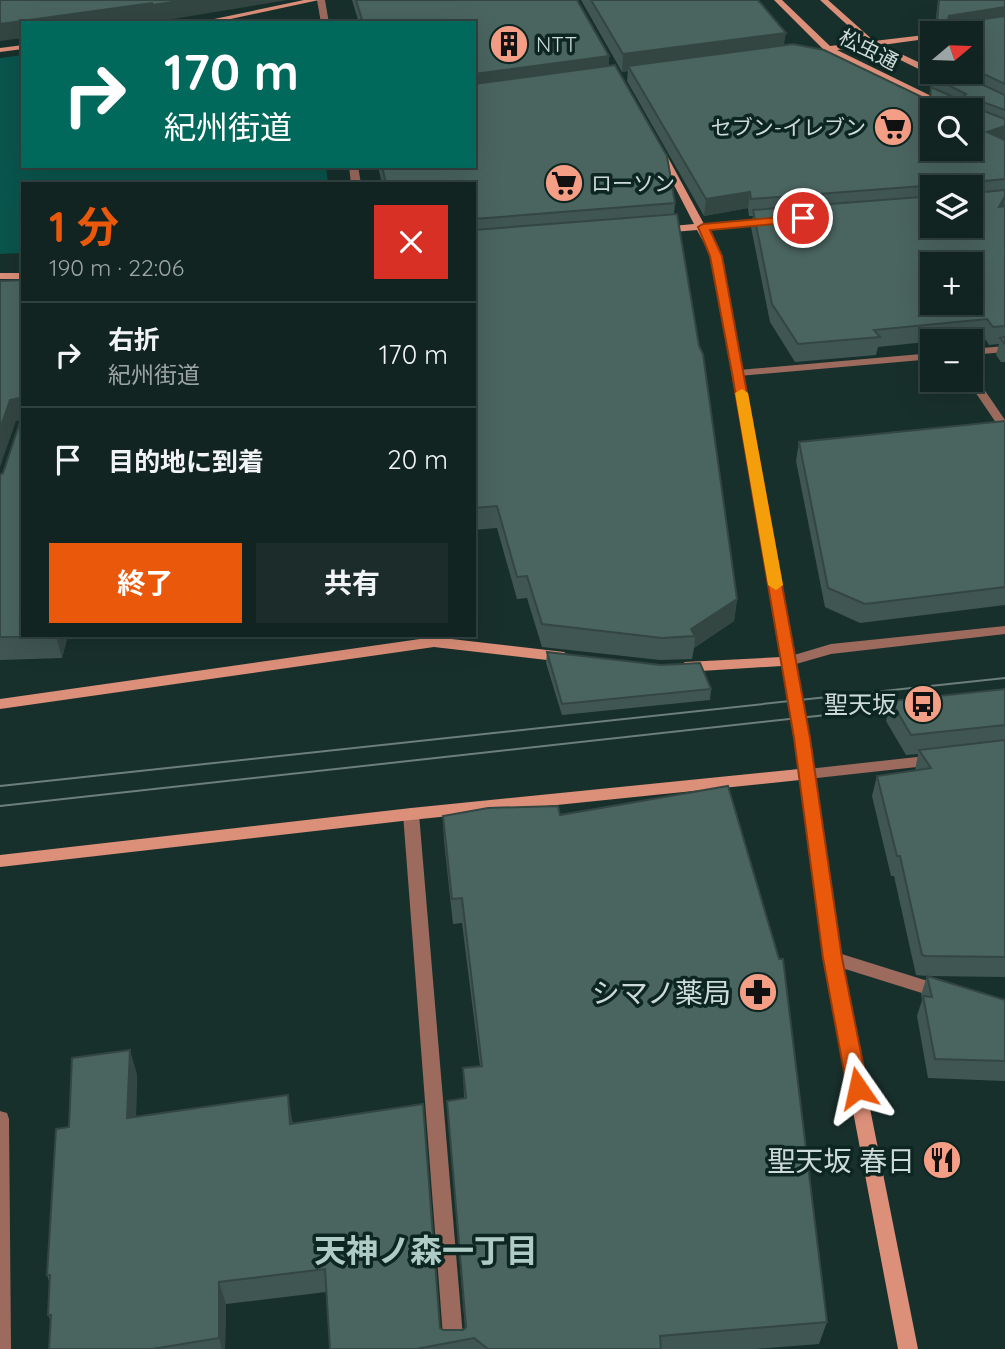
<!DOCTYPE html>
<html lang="ja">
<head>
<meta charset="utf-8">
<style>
  body { margin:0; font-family:Quicksand,"Noto Sans JP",sans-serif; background:#1b2c2a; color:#f1f3f6; height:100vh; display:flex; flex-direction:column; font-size:26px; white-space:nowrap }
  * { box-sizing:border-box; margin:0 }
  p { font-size:23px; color:#9ca4a5 }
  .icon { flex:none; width:38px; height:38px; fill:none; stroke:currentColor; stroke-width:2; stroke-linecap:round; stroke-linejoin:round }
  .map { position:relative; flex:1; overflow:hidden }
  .side { position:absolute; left:21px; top:182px; width:455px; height:455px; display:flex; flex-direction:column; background:#122421; border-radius:0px; box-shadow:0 7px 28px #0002,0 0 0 2px #31413f }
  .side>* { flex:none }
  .hud { position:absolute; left:21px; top:21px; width:455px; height:147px; border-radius:0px; box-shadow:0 7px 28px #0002,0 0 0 2px #31413f; background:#00695c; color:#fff; overflow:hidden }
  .needle { width:46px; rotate:71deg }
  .controls { position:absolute; left:920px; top:21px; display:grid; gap:14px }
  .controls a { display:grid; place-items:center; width:63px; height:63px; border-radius:0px; background:#122421; box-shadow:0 7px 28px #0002,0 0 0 2px #31413f; font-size:35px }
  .pin { position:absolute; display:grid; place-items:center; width:60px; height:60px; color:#fff; margin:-30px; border:4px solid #fff; border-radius:50%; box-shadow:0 2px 7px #0007 }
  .me { position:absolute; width:77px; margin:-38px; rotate:349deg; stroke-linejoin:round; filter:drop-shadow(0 0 5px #0008) }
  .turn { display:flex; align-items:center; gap:24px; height:147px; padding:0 28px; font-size:32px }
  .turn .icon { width:91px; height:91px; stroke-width:2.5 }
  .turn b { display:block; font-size:49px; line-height:60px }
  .round { display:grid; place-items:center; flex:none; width:74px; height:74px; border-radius:0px; background:#1b2c2a }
  .headline { display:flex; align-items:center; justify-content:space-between; height:119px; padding:0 28px }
  h1 { font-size:42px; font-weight:700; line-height:52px; color:#ea580c }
  .button { display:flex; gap:14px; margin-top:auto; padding:14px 28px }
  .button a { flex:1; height:80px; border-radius:0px; background:#ea580c; color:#fff; font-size:28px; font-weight:700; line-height:80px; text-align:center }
  .button a+a { background:#1b2c2a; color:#f1f3f6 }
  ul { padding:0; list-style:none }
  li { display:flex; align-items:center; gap:21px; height:105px; padding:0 28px; border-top:2px solid #31413f }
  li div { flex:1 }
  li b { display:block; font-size:26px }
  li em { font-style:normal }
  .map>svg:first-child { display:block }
</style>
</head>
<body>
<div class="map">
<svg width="1005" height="1349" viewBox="0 0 1005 1349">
  <rect width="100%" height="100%" fill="#18302c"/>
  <!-- green -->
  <path fill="#0a554d" d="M23 55V166H326L328 184H23V253L0 254V58Z"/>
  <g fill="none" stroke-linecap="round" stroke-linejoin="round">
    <!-- street -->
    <path fill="#9c6b5d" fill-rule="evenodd" d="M317 0H325L329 23H321Z
      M349 166H358L361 184H351Z
      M1005 346V352L971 355V349Z
      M933 353V359L739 376 733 373 739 370Z
      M971 375 975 376 1005 420V431L1001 430 967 380H971Z
      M1005 626V634L831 654 789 666 782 661 784 658 831 644Z
      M935 755 940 756 942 760 940 764 935 765 808 779 803 778 801 774 803 770 808 769Z
      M411 808 416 810 419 814 464 1349H444L403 814 406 810Z
      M832 951 947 987 950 992 947 997 941 999 826 963 824 958 826 953Z
      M0 1111 7 1113 9 1119 11 1349H0Z"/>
    <!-- secondary -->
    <path fill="#dc8f79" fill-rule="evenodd" d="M304 0H319L212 23H195Z
      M774 0H782L830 46 866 42 820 0H828L874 41 933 34V38L882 45 933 69V72L951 78V82H945L872 46 837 50 960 110H950L825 51Z
      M23 45V49L0 52V48Z
      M660 147 664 150 704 224 769 218 774 221 769 224 707 229 721 256 815 774 840 958 918 1349H898L824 958 800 780 411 820 0 867V855L411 808 799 769 782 666 685 672 678 667 685 662 781 657 711 256 697 230 661 233 656 230 661 227 694 224 656 150Z
      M0 273H23V279H0Z
      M434 637 564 652 571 657 564 662 434 647 0 709V699Z"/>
    <!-- tram -->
    <path stroke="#6c7f7c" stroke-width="2" d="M0 786 1005 678
      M0 806 908 706"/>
  </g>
  <!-- wall -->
  <path fill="#405652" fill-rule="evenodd" d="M352 0H577L609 56V66L675 203 674 214 737 599 734 621 694 648 692 659 660 660 542 647 527 598 517 599 497 528 474 530V184H382L378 166H474V23H359Z
    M581 0H758L784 45 929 101 933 66 932 65 933 52V72H971V33H934L938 0H1005V362H1001L996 355 999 344 989 345 983 336 878 347 876 355 795 362 770 322 751 227 753 216H749L748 208 704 216 627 81 628 71 622 72ZM933 187H971L933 226Z
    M0 281 68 635 62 658 0 660V475L3 473 20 422V420L16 421Z
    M1005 421V605L860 623 825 607 796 461 799 442Z
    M547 652 711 689 710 700 562 715 546 663Z
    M1005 689V977L928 976 1005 1000V1081L928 1078 917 1016 922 1000 921 995 927 976 916 975 894 876H891L872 796 877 776 915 771 918 754 906 755 886 721 891 701Z
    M560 815 827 1322 819 1344 755 1349H330L326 1292 226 1304 225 1349H49L51 1322 48 1315 49 1281 47 1275 69 1127 137 1074 136 1117 292 1119 293 1124 440 1328 443 1330H463L465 1328 447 1101 464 1098 463 1068 480 1066 462 923 453 924 444 841 443 816Z"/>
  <!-- shaded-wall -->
  <path fill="#344642" d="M185 0H287L155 22V20L133 23H23V38L0 41V24L152 3Z
    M1005 7V21L948 20 949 16Z
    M786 33 783 50 628 66V71L622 72 623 54Z
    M609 56V74L474 91V74Z
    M1005 126V141L987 132Z
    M750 192 748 208 704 216 706 199Z
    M1005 196 1004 207H999Z
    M20 398 23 419 16 421 0 467V429L10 400Z
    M737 599 734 621 694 648 695 636 691 629Z
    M56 635H68L62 658 56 636Z
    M130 1050 137 1074 135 1142 127 1118Z
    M288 1095 292 1119 294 1148 290 1124Z
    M219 1282 226 1304 225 1349H222L219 1338Z"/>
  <!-- building -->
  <path fill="#4a645f" stroke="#344642" stroke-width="2" fill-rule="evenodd" d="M0 0H185L153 5 152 3 0 24Z
    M356 0H577L609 56 474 74V23H363Z
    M591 0H758L786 33 623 54Z
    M939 0H1005V7L949 16 948 20 970 21 1005 16V84L971 68V33H936Z
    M793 44 824 50 930 101 931 87 953 97H963L966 94 932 77 933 71V72H955L1005 95V110L972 98 973 107 1005 119V126L987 132 1005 140V179L974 182 972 184 975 193 1005 190V196L999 207 1005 206V326L993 327 987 319 874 330 880 337 798 344 772 304 753 210 933 196V226H971V187H939L936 185 751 199 750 192 706 199 628 66ZM933 110H971V149H933ZM933 264H971V303H933Z
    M615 65 667 156 675 203 474 219V184H386L382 166H474V84Z
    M677 214 699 346 703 354 737 599 691 629 695 636 662 638 542 624 527 576 517 577 497 506 474 508V230Z
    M23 280V635H56V636L0 637V475L3 473 20 422V398L10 400 0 429V281Z
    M1005 337V344L1000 338Z
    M1005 421V587L865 604 828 588 799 442Z
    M547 652 661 665 700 663 711 689 562 704Z
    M1005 689V725L911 735 891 701Z
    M1005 740V957L926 956 922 955 900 856H897L877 776 931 768 919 750Z
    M728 786 779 959H783L827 1322 660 1336 661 1349H488L474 1338 416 1349H330L325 1269 219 1282V1338L152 1349H49L51 1315H48L50 1275H47L56 1129 69 1127 72 1058 130 1050 127 1118 288 1095 290 1124 423 1104 440 1328 443 1330H463L466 1327 447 1101 466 1098 463 1068 482 1066 462 898 452 899 443 816 488 808 558 806 560 815Z
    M927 976 1005 1000V1061L935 1059 923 996 932 997Z"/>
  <!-- route -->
  <path fill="#ea580c" stroke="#983908" stroke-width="2" d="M803 215 807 216V221L710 230 722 256 810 738 842 958 868 1088 865 1095 858 1097 850 1095 847 1088 823 958 794 738 732 373 710 256 698 227 703 224Z"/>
  <!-- slow -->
  <path fill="#f59e0b" d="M742 389 748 393 783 585 776 590 768 585 735 393Z"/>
  <!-- icons -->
  <defs>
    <g id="building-disc" transform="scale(2.0125)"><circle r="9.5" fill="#f49e86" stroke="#0e2622"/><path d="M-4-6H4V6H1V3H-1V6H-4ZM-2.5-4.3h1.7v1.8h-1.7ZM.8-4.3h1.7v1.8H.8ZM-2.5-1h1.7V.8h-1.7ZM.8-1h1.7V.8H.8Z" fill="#111"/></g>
    <g id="supermarket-disc" transform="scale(2.0125)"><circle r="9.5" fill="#f49e86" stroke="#0e2622"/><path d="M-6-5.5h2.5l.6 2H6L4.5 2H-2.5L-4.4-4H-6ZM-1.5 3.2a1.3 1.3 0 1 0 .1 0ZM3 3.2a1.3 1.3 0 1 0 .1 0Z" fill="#111"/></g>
    <g id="bus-disc" transform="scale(2.0125)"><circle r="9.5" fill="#f49e86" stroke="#0e2622"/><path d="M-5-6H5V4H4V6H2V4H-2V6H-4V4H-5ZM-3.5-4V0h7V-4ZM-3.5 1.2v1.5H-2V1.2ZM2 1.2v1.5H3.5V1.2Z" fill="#111"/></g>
    <g id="pharmacy-disc" transform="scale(2.0125)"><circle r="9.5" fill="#f49e86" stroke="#0e2622"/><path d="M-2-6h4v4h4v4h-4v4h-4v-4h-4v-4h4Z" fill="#111"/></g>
    <g id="restaurant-disc" transform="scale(2.0125)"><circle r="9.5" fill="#f49e86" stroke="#0e2622"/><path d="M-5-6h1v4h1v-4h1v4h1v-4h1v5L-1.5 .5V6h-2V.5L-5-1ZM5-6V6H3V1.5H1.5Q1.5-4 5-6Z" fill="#111"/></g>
  </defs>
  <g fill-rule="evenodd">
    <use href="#building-disc" x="509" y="44"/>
    <use href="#supermarket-disc" x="893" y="127"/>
    <use href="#supermarket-disc" x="564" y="183"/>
    <use href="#bus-disc" x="923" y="704"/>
    <use href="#pharmacy-disc" x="758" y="992"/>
    <use href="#restaurant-disc" x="942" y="1160"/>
  </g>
  <g text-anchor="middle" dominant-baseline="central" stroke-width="7" stroke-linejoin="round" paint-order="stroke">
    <!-- far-poi labels -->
    <g font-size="21" fill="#cddbd8" stroke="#0e2622" text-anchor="start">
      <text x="536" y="44">NTT</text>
      <text x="866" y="127" text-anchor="end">セブン-イレブン</text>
      <text x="591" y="183">ローソン</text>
    </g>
    <!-- far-street labels -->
    <g font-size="21" fill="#cddbd8" stroke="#0e2622">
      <text transform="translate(869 49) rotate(27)">松虫通</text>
    </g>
    <!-- poi labels -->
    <g font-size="24" fill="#cddbd8" stroke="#0e2622" text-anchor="end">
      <text x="896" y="704">聖天坂</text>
    </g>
    <!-- near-poi labels -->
    <g font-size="28" fill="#cddbd8" stroke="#0e2622" text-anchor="end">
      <text x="731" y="992">シマノ薬局</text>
      <text x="915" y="1160">聖天坂 春日</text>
    </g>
    <!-- near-neighbourhood labels -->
    <g font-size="32" font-weight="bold" fill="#afcbc6" stroke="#0e2622">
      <text x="426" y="1250">天神ノ森一丁目</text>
    </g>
  </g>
</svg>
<div class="controls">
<a><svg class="needle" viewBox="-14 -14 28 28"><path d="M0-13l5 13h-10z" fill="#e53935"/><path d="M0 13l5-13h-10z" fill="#9ca4a5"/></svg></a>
<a><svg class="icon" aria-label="search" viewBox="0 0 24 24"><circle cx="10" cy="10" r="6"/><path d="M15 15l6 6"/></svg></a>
<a><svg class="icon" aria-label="layers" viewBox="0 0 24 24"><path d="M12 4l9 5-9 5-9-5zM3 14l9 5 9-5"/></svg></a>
<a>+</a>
<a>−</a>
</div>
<div class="pin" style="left:803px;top:218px;background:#d93025"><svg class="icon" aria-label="arrive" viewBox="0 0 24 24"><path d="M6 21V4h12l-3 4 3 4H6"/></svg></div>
<svg class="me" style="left:858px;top:1088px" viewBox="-20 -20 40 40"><path d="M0-17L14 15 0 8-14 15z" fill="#ea580c" stroke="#fff" stroke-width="4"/></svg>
<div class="hud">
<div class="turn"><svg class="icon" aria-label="right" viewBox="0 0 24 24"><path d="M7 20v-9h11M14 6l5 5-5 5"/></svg><div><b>170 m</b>紀州街道</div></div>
</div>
<section class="side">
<div class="headline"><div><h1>1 分</h1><p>190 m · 22:06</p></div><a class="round" style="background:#d93025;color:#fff"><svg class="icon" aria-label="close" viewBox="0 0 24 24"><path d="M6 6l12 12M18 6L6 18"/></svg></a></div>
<ul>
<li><svg class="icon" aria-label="right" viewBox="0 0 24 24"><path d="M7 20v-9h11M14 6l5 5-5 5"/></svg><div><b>右折</b><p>紀州街道</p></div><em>170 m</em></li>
<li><svg class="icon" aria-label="arrive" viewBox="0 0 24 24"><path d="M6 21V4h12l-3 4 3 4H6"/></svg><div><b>目的地に到着</b></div><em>20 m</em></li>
</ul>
<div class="button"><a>終了</a><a>共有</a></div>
</section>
</div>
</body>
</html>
